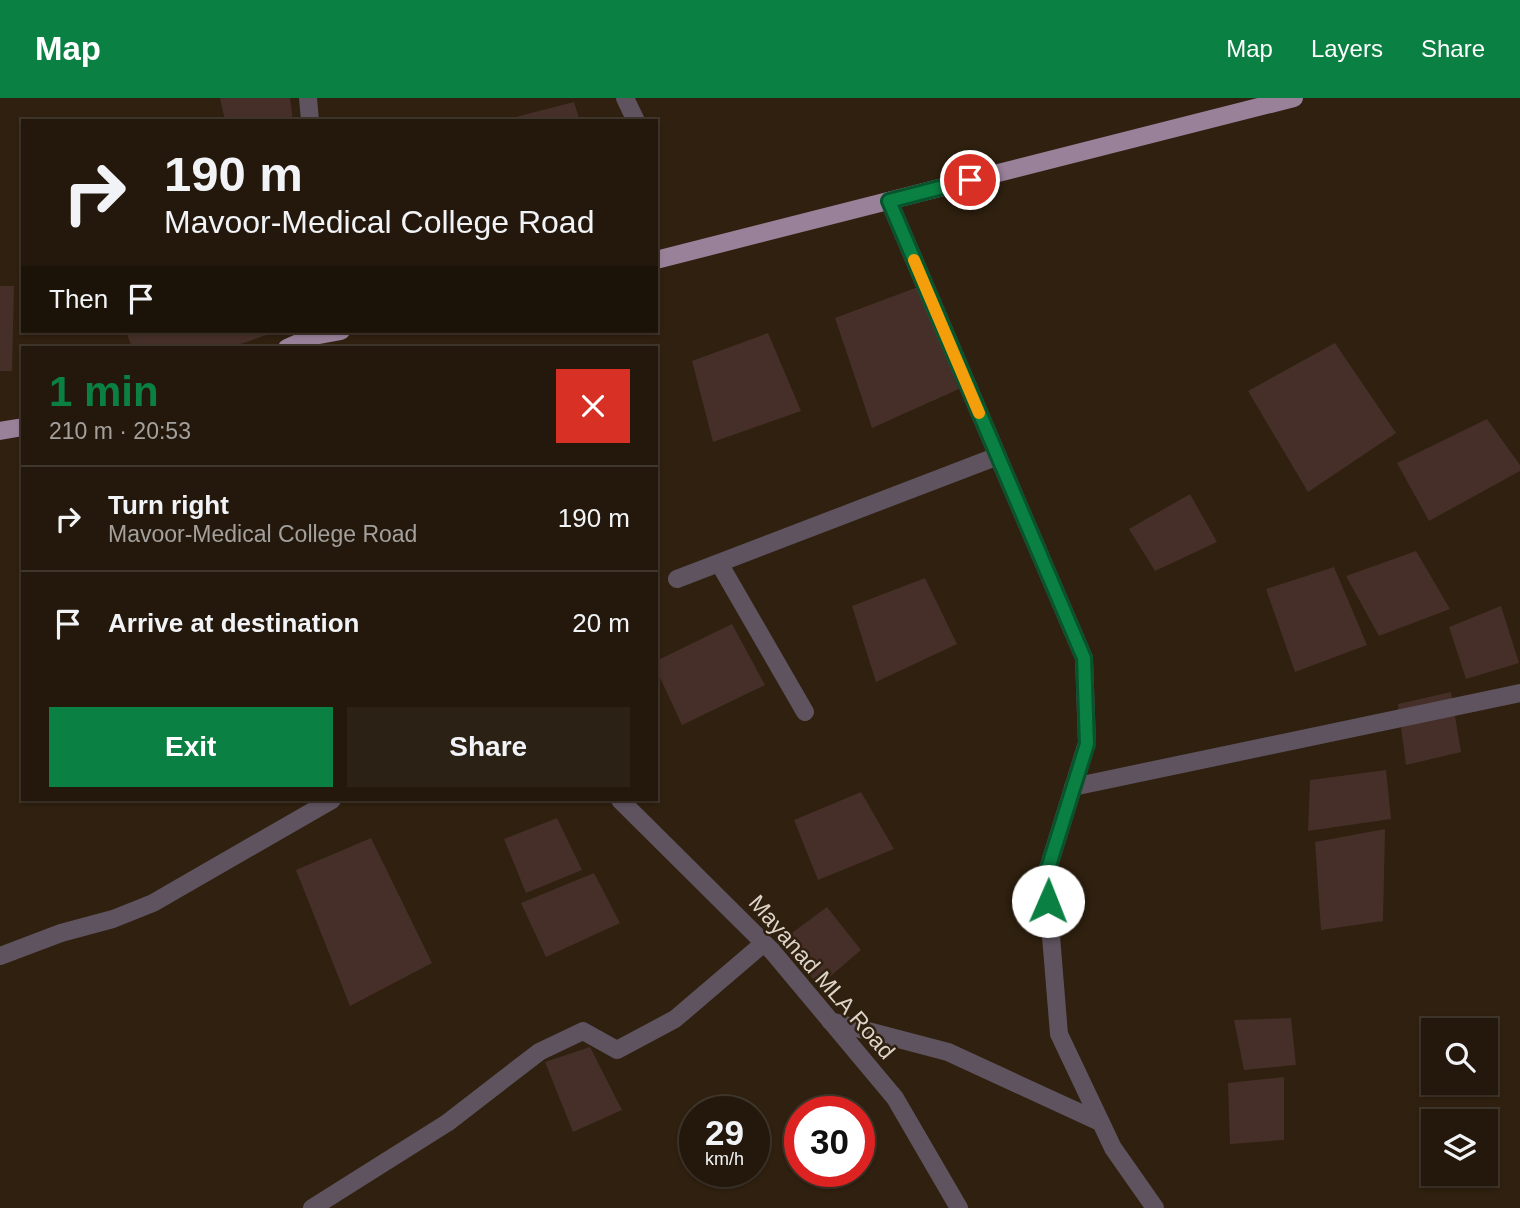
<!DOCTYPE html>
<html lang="en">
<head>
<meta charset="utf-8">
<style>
  body { margin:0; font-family:Helvetica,sans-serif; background:#2b2114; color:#f1f3f6; height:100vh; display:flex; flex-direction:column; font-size:26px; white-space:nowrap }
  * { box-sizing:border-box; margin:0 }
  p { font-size:23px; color:#a3a09d }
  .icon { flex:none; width:38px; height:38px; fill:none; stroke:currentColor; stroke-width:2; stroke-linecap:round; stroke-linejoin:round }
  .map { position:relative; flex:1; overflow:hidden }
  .drawer { position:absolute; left:21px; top:248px; width:637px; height:455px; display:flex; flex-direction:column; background:#23180b; border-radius:0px; box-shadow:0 2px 5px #0004,0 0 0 2px #40372c }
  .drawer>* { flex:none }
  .banner { position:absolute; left:21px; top:21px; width:637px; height:214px; border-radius:0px; box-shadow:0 2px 5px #0004,0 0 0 2px #40372c; background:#23180b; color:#f1f3f6; overflow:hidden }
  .fabs { position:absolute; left:1421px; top:920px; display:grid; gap:14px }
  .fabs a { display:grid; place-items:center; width:77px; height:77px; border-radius:0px; background:#23180b; box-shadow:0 2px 5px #0004,0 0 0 2px #40372c; font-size:35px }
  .speed { position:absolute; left:679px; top:998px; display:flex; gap:14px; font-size:35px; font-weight:700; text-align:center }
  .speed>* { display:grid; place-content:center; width:91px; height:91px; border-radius:50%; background:#23180b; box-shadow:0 2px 5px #0004,0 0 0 2px #40372c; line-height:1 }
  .speed small { font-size:18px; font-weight:400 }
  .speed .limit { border:10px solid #d22; background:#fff; color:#111 }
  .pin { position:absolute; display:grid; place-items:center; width:60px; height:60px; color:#fff; margin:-30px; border:4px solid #fff; border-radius:50%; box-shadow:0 2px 7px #0007 }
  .me { position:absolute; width:77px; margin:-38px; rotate:1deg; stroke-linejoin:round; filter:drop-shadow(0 0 5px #0008) }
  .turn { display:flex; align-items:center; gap:24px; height:147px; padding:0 28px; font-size:32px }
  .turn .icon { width:91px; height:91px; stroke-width:2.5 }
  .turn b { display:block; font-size:49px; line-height:60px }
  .then { display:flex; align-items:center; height:66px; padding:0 28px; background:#0003; gap:14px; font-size:26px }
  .round { display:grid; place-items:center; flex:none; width:74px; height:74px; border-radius:0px; background:#2b2114 }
  .head { display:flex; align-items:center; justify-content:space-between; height:119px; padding:0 28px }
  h1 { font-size:42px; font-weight:700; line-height:52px; color:#0b8043 }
  .action { display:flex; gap:14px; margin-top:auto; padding:14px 28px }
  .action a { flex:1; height:80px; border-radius:0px; background:#0b8043; color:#fff; font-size:28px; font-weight:700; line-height:80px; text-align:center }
  .action a+a { background:#2b2114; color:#f1f3f6 }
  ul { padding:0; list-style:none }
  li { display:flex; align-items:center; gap:21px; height:105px; padding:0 28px; border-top:2px solid #40372c }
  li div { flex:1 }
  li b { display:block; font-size:26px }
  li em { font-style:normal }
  header { display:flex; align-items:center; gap:42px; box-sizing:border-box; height:98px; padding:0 35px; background:#0b8043; color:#fff }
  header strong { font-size:33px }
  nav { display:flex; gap:38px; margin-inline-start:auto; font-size:24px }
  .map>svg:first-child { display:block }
</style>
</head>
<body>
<header>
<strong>Map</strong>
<nav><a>Map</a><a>Layers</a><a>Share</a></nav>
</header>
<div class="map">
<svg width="1520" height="1110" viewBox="0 0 1520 1110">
  <rect width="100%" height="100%" fill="#2f200f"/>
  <!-- building -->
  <path fill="#462f28" d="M220 0H290L293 23H225Z
    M574 4 580 23H504V22Z
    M0 188H14L12 273H0Z
    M918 189 959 291 872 330 835 220Z
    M126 233H278L229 250H132Z
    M768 235 801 313 713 344 692 263Z
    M1335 245 1396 335 1308 394 1248 293Z
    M1487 321 1520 367V373L1429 423 1397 365Z
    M1190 396 1217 444 1155 473 1129 431Z
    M1416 453 1450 511 1379 538 1346 478Z
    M1334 469 1367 547 1295 574 1266 491Z
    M925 480 957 546 876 584 852 508Z
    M1501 508 1519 565 1466 581 1449 529Z
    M732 526 765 587 682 627 656 571V563Z
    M1451 594 1461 654 1406 667 1398 606Z
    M1386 672 1391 721 1308 733 1310 682Z
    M861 694 894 751 818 782 794 722Z
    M557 720 582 772 526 795 504 741Z
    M1385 731 1383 823 1321 832 1315 744Z
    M371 740 432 865 350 908 296 772Z
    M594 775 620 825 546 859 521 805Z
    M827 809 861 852 819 888 781 843Z
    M1291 920 1296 967 1244 972 1234 922Z
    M590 949 622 1012 573 1034 545 964Z
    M1284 979V1042L1230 1046 1228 985Z"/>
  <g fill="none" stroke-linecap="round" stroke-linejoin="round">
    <!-- minor -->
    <path stroke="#5e535f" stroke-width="18" d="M308 0 310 23
      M625 0 636 23
      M889 103 1084 560 1087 645 1046 777 1059 936 1113 1050 1155 1110
      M719 465 805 614
      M677 481 998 358
      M1073 689 1520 595
      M620 702 772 853 895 1000 959 1110
      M0 858 61 835 113 821 153 805 332 702
      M830 923 948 954 1100 1024
      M312 1110 447 1025 539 954 583 933 617 952 675 921 764 845"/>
    <!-- major -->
    <path stroke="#99819a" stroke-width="18" d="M656 162 1294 0
      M287 250 314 238 341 233
      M0 333 23 329"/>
  </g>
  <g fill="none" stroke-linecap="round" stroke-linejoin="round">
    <!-- route casing -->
    <g stroke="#07532c" stroke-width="18">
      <path id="route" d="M970 82 889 103 1084 560 1087 646 1046 777 1048 803"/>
    </g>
    <!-- route -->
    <use href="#route" stroke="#0b8043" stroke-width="12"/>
    <!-- slow -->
    <path stroke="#f59e0b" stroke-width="12" d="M914 162 979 315"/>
  </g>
  <g text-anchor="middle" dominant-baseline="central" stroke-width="5" stroke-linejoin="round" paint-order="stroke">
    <!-- street labels -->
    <g font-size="23" fill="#ddd3c9" stroke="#2f200f">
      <text transform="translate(822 879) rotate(49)">Mayanad MLA Road</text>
    </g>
  </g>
</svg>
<div class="fabs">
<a><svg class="icon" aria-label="search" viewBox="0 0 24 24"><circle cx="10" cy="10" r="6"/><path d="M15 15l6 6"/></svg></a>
<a><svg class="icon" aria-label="layers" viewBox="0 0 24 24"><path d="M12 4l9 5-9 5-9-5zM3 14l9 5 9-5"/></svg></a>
</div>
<div class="speed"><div>29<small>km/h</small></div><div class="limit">30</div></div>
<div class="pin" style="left:970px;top:82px;background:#d93025"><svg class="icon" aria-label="arrive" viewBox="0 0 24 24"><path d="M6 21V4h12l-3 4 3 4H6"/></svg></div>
<svg class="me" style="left:1048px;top:803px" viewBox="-20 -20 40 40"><circle r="19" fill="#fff"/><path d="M0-13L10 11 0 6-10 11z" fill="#0b8043"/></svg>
<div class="banner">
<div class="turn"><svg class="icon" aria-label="right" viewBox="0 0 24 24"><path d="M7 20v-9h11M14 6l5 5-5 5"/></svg><div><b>190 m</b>Mavoor-Medical College Road</div></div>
<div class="then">Then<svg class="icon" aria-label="arrive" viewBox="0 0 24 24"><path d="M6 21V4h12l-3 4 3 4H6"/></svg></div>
</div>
<section class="drawer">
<div class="head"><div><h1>1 min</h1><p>210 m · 20:53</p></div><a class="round" style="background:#d93025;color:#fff"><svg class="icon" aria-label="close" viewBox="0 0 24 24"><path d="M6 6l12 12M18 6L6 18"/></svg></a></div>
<ul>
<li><svg class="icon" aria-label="right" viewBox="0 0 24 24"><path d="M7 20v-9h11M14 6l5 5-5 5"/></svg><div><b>Turn right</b><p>Mavoor-Medical College Road</p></div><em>190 m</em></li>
<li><svg class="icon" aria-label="arrive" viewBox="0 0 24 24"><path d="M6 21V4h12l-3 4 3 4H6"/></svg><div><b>Arrive at destination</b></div><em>20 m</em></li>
</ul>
<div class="action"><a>Exit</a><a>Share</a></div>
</section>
</div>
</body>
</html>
